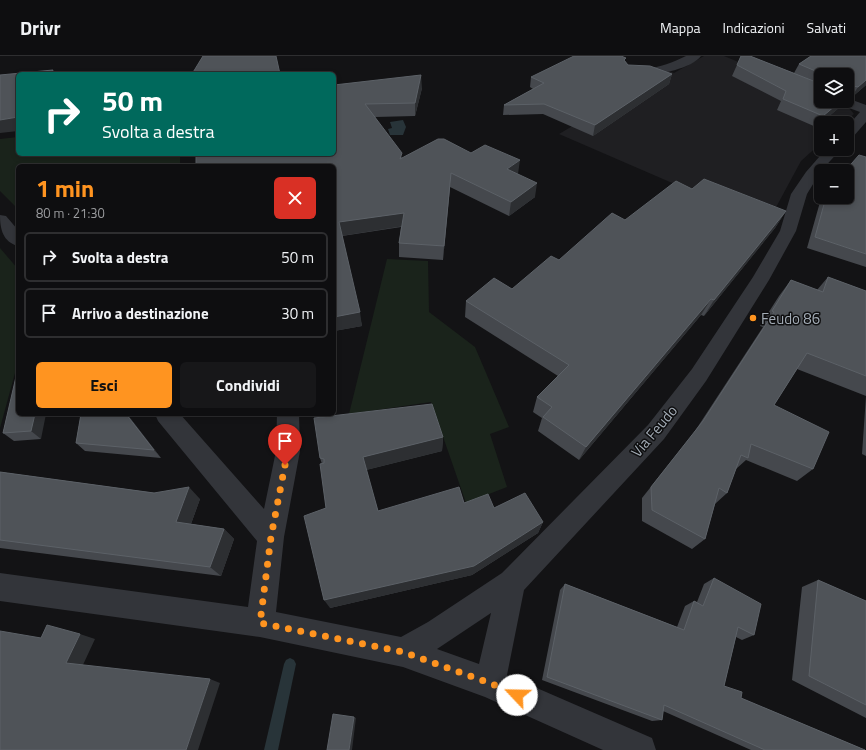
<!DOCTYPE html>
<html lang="it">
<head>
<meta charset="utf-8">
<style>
  body { margin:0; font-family:"Titillium Web",sans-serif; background:#171719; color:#f1f3f6; height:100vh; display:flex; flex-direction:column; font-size:15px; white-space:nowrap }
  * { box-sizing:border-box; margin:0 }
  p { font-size:13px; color:#9b9c9f }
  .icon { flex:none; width:22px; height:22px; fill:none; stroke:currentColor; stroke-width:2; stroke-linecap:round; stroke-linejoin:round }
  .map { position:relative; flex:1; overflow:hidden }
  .side { position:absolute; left:16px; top:108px; width:320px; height:252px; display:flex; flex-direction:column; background:#0e0e10; border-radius:6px; box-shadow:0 2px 6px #0003,0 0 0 1px #2e2e30 }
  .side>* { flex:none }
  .guide { position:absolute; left:16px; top:16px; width:320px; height:84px; border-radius:6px; box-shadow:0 2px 6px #0003,0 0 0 1px #2e2e30; background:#00695c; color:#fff; overflow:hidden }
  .controls { position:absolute; left:814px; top:12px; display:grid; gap:8px }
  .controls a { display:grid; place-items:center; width:40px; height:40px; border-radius:6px; background:#0e0e10; box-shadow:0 2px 6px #0003,0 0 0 1px #2e2e30; font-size:20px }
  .pin { position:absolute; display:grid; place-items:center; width:34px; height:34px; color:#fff; margin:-41px -17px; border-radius:50% 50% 50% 0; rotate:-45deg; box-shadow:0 0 4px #0007 }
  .pin .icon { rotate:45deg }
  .me { position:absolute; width:44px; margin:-22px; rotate:294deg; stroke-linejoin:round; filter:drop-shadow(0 0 3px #0008) }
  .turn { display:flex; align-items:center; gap:14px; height:84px; padding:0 20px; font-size:18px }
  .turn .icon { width:52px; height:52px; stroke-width:2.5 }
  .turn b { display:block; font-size:28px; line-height:34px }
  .round { display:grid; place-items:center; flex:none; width:42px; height:42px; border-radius:6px; background:#171719 }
  .headline { display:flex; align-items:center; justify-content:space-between; height:68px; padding:0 20px }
  h1 { font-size:24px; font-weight:700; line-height:30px; color:#ff9420 }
  .action { display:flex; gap:8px; margin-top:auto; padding:8px 20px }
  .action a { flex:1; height:46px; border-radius:6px; background:#ff9420; color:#111; font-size:16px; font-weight:700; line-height:46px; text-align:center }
  .action a+a { background:#171719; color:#f1f3f6 }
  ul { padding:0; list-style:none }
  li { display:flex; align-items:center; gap:12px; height:50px; margin:0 8px 6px; padding:0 12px; border:2px solid #2e2e30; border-radius:6px }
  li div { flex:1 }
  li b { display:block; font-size:15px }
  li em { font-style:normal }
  header { display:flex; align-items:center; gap:24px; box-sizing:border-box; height:56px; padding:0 20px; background:#0e0e10; border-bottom:1px solid #2e2e30 }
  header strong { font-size:19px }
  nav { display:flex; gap:22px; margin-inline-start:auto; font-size:14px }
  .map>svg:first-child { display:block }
</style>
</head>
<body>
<header>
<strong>Drivr</strong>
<nav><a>Mappa</a><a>Indicazioni</a><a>Salvati</a></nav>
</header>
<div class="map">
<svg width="866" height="694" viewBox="0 0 866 694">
  <rect width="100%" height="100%" fill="#131315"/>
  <!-- built -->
  <path fill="#1f1f22" d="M704 0H724L821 40V45H834L848 51 854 58 843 67H821V87L801 105 767 168 559 78 667 14 674 17Z"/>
  <!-- green -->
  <path fill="#1a231b" d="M18 81V98H180V110H18V153L0 135V83Z
    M0 192 18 213V306L0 372Z
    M387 203 428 205 429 256 475 291 509 371 490 378 507 431 466 447 431 346 349 358Z"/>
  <!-- water -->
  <path fill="#283439" d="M403 64 406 71 403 79H390L388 73 392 72 390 66Z"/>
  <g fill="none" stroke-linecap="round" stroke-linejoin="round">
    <!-- stream -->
    <path fill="#283439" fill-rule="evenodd" d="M290 602 294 604 296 608 278 694H264L284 608 286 604Z"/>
    <!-- minor -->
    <path fill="#33353a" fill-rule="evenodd" d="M686 0H701C690 15 644 22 627 18L625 15C629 9 639 12 646 12 660 12 673 6 686 0Z
      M847 42 866 49V66L852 82 847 83V71L860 56 838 48 837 45H847Z
      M826 93H841L821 115 807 138 796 175 769 224 706 325 664 383 524 534 507 619 652 682 656 694H603L485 641 403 611 260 581 0 545V517L248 551 257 485 158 365 155 358H180L264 453 276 395 277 358H299L300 395 284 481 276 556 401 581 428 566 502 517 648 369 692 313 753 221 780 175 791 138 806 116ZM491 557 479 608 437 593Z
      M0 159 6 160 18 174V190C3 186 0 173 0 159Z"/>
  </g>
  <!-- wall -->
  <path fill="#45484d" d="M741 0H750L794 17 799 8 811 0H866V29L851 42 847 41V19H821V45H844L840 51 816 71 777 54 781 45 732 20Z
    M625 5 628 9 672 18 669 28 593 80 543 58 503 59 504 49 533 33 530 31 531 21Z
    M334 29 422 32 415 60 375 61 402 102 471 97 518 118 535 141 509 160 450 131 443 204 399 201V187L401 171 342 180 362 270 334 275Z
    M866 101V211L807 192 820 146 823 141H847Z
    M692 133 786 155 775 172 704 260 701 259 579 404 538 375 542 362 533 356 537 341 558 320 465 261 466 245 512 233 625 164Z
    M828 221 866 235V400L862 398 866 340 797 313 774 349 813 413 797 425 746 404 736 413 727 437 715 448 705 483 692 493 642 465V442L693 378 763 271 760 270 779 240 791 224 817 234Z
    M18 312 41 383 14 385 3 377Z
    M81 358H127L161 402 85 395 76 387Z
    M443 381 442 395 366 414 378 455 464 447 494 452 543 466 538 477 472 519 330 552 326 452 322 408 320 402Z
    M0 416 200 443 191 468 224 473 234 483 221 520 0 492Z
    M714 522 754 579 742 584 736 581 724 630 741 642 865 694H751L663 655 662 664 652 665 542 624 560 534 565 528 677 571 685 550 694 545 697 546 704 528Z
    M818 524 866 545V662L792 624 802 531Z"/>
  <!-- shaded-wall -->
  <path fill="#2d2f32" d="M53 14 56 18H51Z
    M672 18 669 28 593 80 595 69Z
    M421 19 422 32 415 60V47Z
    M866 24V29L851 42 858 31Z
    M841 45H844L840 51 816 71 823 60Z
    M18 61V75L0 77V64Z
    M520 104 518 118 507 113Z
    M451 117 450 131 443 204 444 190Z
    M537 127 535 141 509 160 511 146Z
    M786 155 775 172 704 260 714 244Z
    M404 157V170L341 180 339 166Z
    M711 243 701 259 579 404 586 391Z
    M360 256 362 270 334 275V261Z
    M35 358H46L41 383 31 375Z
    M126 358H127L161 402 154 394Z
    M443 381 442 395 366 414 363 401Z
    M189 431 200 443 188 476 176 466Z
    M543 466 538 477 472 519 330 552 324 544Z
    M224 473 234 483 221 520 210 511Z
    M80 578 95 583 82 611 66 607Z
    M210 623 220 627 198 694H186Z
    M354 661 356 662 352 694H349Z"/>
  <!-- building -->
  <path fill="#4f5358" stroke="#5c6167" d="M203 0H276L280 18H192Z
    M574 0H621L626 2 624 4 628 9 650 10 672 18 595 69 544 48 504 49 544 27 531 21Z
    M741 0H750L821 28V45H841L823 60 783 43 786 35 737 9Z
    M811 0H866V24L858 31 853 30 852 33H847V19H825L799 8Z
    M53 14 51 18H18V61L0 64V19Z
    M421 19 415 47 365 48 402 97 400 103 438 83H444L471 97 485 89 520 104 507 113 537 127 511 146 451 117 444 190 399 187 404 157 339 166 360 256 334 261V110H196V98H334V29Z
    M859 99 866 101V198L815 181 826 141H847V115H845Z
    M704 123 786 155 714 244 711 243 586 391 543 361 552 351 537 341 569 309 466 245 494 222 512 233 551 200 559 204 612 157 625 164 676 125 692 133Z
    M828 221 866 235V320L807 297 774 349 829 376 813 413 751 388 748 402 741 399 727 437 719 432 705 483 652 454 651 431 703 365 774 256 772 255 791 224 823 236Z
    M18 312V358H35L31 375 3 377Z
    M432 348 443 381 363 401 378 455 459 431 464 447 488 438 494 452 525 437 543 466 474 510 324 544 304 460 326 452 320 408 324 407V403L320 402 314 362Z
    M81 358H126L154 394 76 387Z
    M0 416 154 437 189 431 176 466 224 473 210 511 0 484Z
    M714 522 761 548 754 579 738 571 724 630 742 636 741 642 865 694H765L664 649 662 664 547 621 565 528 684 574 694 545 703 550Z
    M818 524 866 545V649L809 620Z
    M47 569 80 578 66 607 210 623 186 694H0V575L41 582Z
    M333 658 354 661 349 694H327Z"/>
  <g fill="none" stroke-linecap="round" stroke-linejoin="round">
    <!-- route -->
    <path stroke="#ff9420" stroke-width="7" stroke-dasharray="0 12.6" d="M285 409 271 481 260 567 403 596 490 627 517 639"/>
  </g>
  <!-- markers -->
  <circle fill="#ff9420" stroke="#0e0e0f" stroke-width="1.5" cx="753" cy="262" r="4"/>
  <g text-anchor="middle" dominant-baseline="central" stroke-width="3" stroke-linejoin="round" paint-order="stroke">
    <!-- poi labels -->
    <g font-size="15" fill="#a3acb6" stroke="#0e0e0f" text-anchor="start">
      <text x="761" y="262">Feudo 86</text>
    </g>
    <!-- street labels -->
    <g font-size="15" fill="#a3acb6" stroke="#0e0e0f">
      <text transform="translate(654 375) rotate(-50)">Via Feudo</text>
    </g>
  </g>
</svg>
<div class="controls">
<a><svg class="icon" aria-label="layers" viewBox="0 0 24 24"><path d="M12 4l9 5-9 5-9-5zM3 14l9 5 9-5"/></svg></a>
<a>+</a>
<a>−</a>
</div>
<div class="pin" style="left:285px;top:409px;background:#d93025"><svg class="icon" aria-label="arrive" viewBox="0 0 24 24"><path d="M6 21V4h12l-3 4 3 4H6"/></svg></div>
<svg class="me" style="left:517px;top:639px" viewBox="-20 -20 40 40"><circle r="19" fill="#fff"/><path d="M0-13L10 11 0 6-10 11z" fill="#ff9420"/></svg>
<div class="guide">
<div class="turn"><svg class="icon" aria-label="right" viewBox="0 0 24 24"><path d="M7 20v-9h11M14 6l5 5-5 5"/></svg><div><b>50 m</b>Svolta a destra</div></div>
</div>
<section class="side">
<div class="headline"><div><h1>1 min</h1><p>80 m · 21:30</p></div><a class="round" style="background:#d93025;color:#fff"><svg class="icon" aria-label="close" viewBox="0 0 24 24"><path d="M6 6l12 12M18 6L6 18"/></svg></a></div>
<ul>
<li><svg class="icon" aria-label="right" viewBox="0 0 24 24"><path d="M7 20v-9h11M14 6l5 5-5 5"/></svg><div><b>Svolta a destra</b></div><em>50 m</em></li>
<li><svg class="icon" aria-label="arrive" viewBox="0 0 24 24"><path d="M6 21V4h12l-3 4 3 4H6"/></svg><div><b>Arrivo a destinazione</b></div><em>30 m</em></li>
</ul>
<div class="action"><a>Esci</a><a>Condividi</a></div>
</section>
</div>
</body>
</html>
